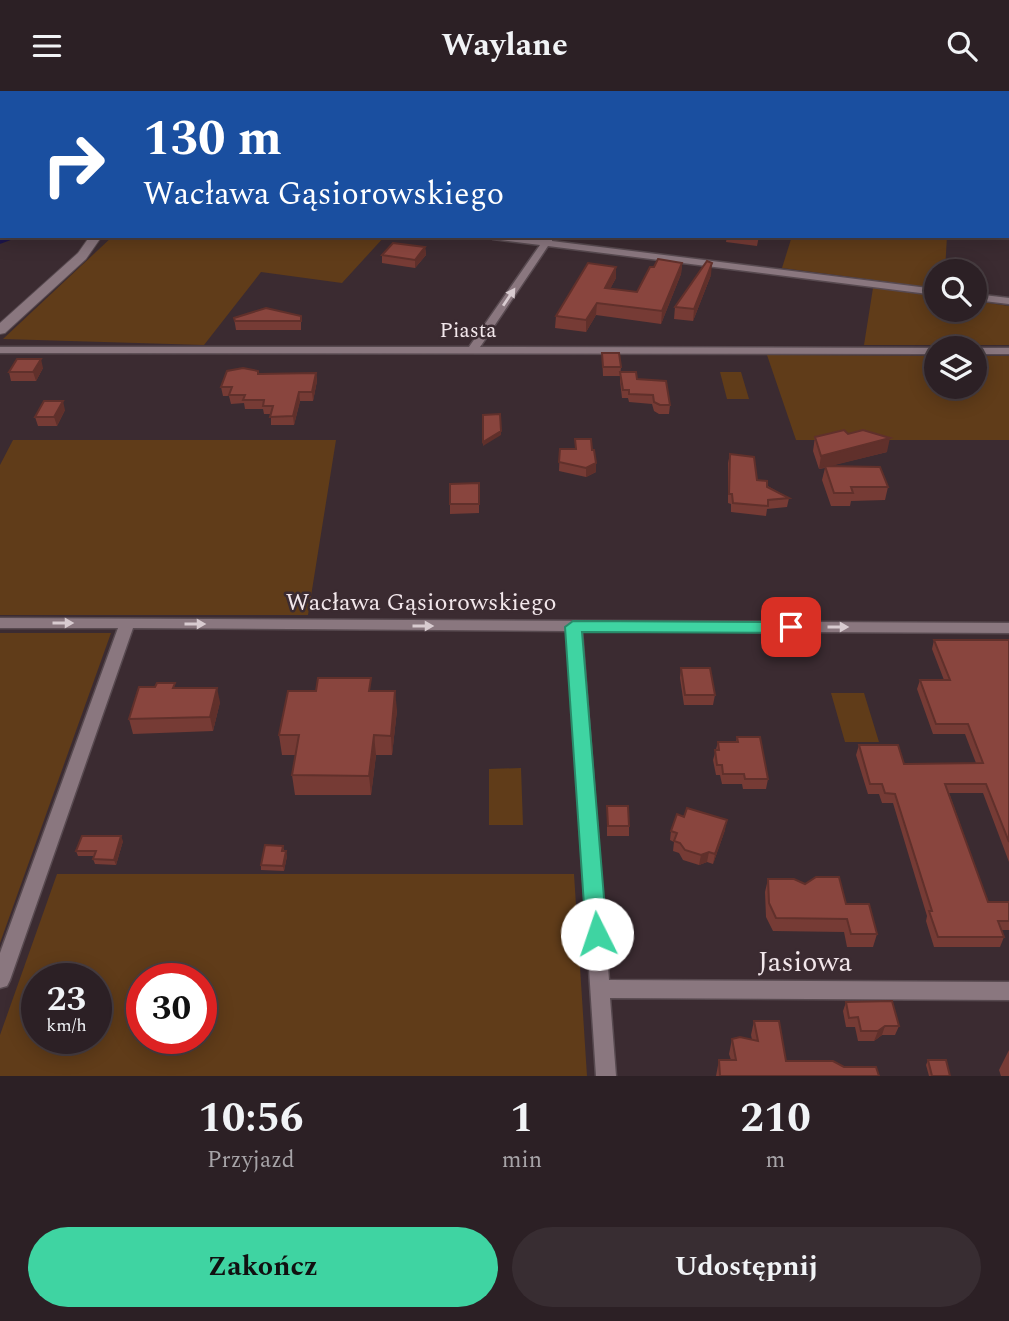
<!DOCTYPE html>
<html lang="pl">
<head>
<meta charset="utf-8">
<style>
  body { margin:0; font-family:Spectral,serif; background:#382d32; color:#f1f3f6; height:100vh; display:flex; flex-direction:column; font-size:26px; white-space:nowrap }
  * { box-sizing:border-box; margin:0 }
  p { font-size:23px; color:#a6a3a7 }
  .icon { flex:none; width:38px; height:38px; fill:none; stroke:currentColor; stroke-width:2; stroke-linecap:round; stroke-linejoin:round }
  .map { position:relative; height:985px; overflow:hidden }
  .sheet { display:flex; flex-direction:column; background:#2c2025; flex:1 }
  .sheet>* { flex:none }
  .banner { position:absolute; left:0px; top:0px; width:1010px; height:147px; box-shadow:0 4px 18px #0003,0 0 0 2px #483e42; background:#1a4fa0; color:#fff; overflow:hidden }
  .controls { position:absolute; left:924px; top:168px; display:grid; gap:14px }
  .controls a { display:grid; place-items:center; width:63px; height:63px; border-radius:50%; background:#2c2025; box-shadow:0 4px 18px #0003,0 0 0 2px #483e42; font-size:35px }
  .speed { position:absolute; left:21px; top:872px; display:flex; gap:14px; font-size:35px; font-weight:700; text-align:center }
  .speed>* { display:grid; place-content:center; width:91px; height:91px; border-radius:50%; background:#2c2025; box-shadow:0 4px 18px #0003,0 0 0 2px #483e42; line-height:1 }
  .speed small { font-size:18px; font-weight:400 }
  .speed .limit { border:10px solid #d22; background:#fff; color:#111 }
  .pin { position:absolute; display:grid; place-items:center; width:60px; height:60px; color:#fff; margin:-30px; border-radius:14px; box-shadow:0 4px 10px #0006 }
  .me { position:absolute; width:77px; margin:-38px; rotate:356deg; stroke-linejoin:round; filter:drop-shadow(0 0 5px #0008) }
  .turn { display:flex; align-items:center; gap:24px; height:147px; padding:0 28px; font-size:32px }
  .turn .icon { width:91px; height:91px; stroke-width:2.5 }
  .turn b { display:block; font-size:49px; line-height:60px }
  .eta { display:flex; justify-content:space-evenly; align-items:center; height:119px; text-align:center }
  .eta b { font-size:42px; font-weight:700; line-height:49px }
  .cta { display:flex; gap:14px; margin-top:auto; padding:14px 28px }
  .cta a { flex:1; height:80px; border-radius:42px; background:#3fd4a2; color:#111; font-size:28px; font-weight:700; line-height:80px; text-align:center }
  .cta a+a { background:#382d32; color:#f1f3f6 }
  header { display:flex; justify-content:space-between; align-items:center; height:91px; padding:0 28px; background:#2c2025; font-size:32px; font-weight:700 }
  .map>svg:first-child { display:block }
</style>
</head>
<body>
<header><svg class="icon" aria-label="menu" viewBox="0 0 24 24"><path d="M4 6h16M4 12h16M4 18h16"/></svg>Waylane<svg class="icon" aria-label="search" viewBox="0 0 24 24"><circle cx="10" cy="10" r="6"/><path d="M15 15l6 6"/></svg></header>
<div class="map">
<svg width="1009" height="985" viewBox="0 0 1009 985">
  <rect width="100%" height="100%" fill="#3b2b31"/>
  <!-- green -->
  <path fill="#603c19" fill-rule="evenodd" d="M113 145H385L342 192 261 181 204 254 3 248Z
    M792 145H947L945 180H936V197L782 177Z
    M873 197 936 205V219H975V210L1009 215V254H864Z
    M767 264 936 265V296H975V265H1009V349H796Z
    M720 281H741L749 308H727Z
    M13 349H336L308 524H0V374Z
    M0 542H111L0 852Z
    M831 602H864L879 651H845Z
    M521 677 523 734H489V678Z
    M57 783H574L587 985H0V944ZM37 887H96V947H37ZM142 887H201V947H142Z"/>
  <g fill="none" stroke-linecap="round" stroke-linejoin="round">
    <!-- stream -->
    <path stroke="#1c154b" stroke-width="3.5" d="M50 2 55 0
      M0 151 16 145"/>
    <!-- pedestrian casing -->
    <g stroke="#584a50" stroke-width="3">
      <path id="pedestrian" d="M575 0H594L600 2H579Z"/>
    </g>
    <!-- minor casing -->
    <g stroke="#584a50" stroke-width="3">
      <path id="minor" d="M96 0H117L119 2H98Z
        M640 0H648L639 2Z
        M1008 31H1009V35H1008Z
        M0 81H2V87H0Z
        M1008 93H1009V99H1008Z
        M489 145 543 149 546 145H552V150L936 198V204L548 155 480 256 938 257 936 263 0 262V256H469L540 154 493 148Z
        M975 203 1009 207V213L975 209Z
        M973 257H1009V263H975Z
        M0 527 1009 532V542L582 540 609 889 1009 891V909L610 907 616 985H596L567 540 133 537 10 889 7 895 0 897V862L118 537H0Z"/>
    </g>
    <!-- tertiary casing -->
    <g stroke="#584a50" stroke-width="2">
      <path id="tertiary" d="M122 0H132L122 2Z
        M90 145H102L86 168 5 242 0 243V232L78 162Z"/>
    </g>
    <!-- pedestrian -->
    <use href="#pedestrian" fill="#8a777f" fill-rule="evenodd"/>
    <!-- minor -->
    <use href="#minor" fill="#8a777f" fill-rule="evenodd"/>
    <!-- tertiary -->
    <use href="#tertiary" fill="#8a777f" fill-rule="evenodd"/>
  </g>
  <!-- wall -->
  <path fill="#763b35" d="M0 0H27L23 2H2V5H0Z
    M815 0H933L931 2H839L836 0 824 2Z
    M965 0H1009V13H1008V2H971Z
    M727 145H759L757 155 726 151Z
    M425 156 426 164 415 177 382 172V164Z
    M682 172 681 183 661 233 596 224 586 241 555 237 556 225 616 176V187L610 198 637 201 654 176Z
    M711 184 693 230 674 228 675 216Z
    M301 225V239H236L234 227Z
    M602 262 621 276 620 285H603Z
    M43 277 36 290H11L9 281Z
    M620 281 637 288 670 314 669 323H659L654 320 652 313 629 311 628 307H622L620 290Z
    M316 282 317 290 313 310H300L294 334H271V323H264L263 318H245L244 312 231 313 229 305H223L221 296 259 283Z
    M65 319 57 335H38L35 326Z
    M848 343 887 361 829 375 888 396 885 409 851 410 850 415H831L822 389 825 377 819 378 813 360 815 346Z
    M575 348 592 359 596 372V381L586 386 559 380 560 358H575Z
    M730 363 757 389 789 407 787 416 767 418 766 425 731 421V413L728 412V372Z
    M479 392V422L450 423V413Z
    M934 549H1009V771L983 702H949L988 811H1009V839H1001L1004 846 1000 856H934L926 830 927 825 893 712H882L879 703H868L856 664 859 654 904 673 976 672 965 643H933L917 598 920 589H944L932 558Z
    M681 577 715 604 713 614H684L680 587Z
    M176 597 220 611 213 640 133 643 129 628Z
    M372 600 397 619 392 664H376L371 704H295L292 684 295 664H282L279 644Z
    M737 646 768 688 766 698H743L742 693H722L720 684H716L713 669 718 651H736Z
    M607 715 629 735V745H607Z
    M725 739 713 773 707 771 699 774 683 769 679 762 673 760 674 751 670 749 671 740Z
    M123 750 116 774 95 773 93 768 94 765H78L76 760Z
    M283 755 284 760 287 765 284 780 261 779V774Z
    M768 788 846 813 877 843 873 856H847L844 841 773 840 766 826 765 801Z
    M846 911 899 935 895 944H882L874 950H858L855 936H846L843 920Z
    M754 930 786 970 844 976 879 985H716L719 969H731L729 963 732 948 752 949 751 944Z
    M1009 959V985H1001L999 979Z
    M928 969 950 985H929L926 974Z"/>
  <!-- shaded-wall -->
  <path fill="#60302b" d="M13 0H27L23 2H13Z
    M425 156 426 164 415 177V169Z
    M682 172 681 183 661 233 662 220Z
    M712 172 711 184 693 230 694 218Z
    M616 176V187L604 209 605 197Z
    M597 212 596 224 586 241V229Z
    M41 268 43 277 36 290 33 281Z
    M316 282 317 290 313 310 312 301Z
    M299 301 300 310 294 334 293 325Z
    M63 310 65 319 57 335 54 326Z
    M501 340V344L483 355V351Z
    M890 347 887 361 819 378 821 365Z
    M596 372V381L586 386V377Z
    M217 597 220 611 213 640 210 626Z
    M395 600 397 619 392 664 391 645Z
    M374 644 376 664 371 704 369 685Z
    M727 729 725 739 713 773 715 763Z
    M121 745 123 750 116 774 114 769Z
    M286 760 287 765 284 780 283 775Z
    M709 761 707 771 699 774 701 764Z
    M885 935 882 944 874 950 878 940Z"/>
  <!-- building -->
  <path fill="#89453e" stroke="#60302b" stroke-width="2" d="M848 0H929L927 2H852Z
    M983 0H1009V8L1008 7V2H989Z
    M393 152 425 156 415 169 382 164Z
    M658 168 682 172 662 220 597 212 586 229 556 225 588 172 616 176 605 197 637 201 650 176H654Z
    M707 170 712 172 694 218 675 216Z
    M266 217 301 225V230H235L234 227Z
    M602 262H619L621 276H603Z
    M17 268H41L33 281H9Z
    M243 277 258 280V283L316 282 312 301H299L293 325 270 326 273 315H263L264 309H243L245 304H229L232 296H221L227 280Z
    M620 281H636L637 288 666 290 670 314H660L654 311 653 304 629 303V299H623Z
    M44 310H63L54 326H35Z
    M500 323 501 340 483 351V324Z
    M844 339 848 343 863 339 890 347 821 365 815 346Z
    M575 348H591L592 359H594L596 372 586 377 559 371 560 358H576Z
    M730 363 754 366 757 389 767 390V396L789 407 768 409V415L733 412 732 403H729Z
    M825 375 880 376 888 396H851L853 402H834Z
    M479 392V413H450V393Z
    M934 549H1009V751L986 693H945L988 811H1009V830H998L1004 846H938L929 820H932L895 703 885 702 882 693H870L859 654H898L904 673 983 672 968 633H936L920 589H950Z
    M681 577H710L715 604H685Z
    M318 587H371L369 600H395L391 645 374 644 369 685 292 684 299 644H279L288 600H316Z
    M157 592H175L173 597H217L210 626 129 628 139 596H155Z
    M737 646H760L768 688H745L744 683H723L722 674H717L715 659H719L718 651H738Z
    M607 715H628L629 735H608Z
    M687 717 727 729 715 763 709 761 701 764 685 759 680 752 674 750 677 742 671 740 677 723 684 726Z
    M82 745H121L114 769 93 768 96 760H76Z
    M265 754 283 755 282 760H286L283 775 261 774Z
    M816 786H839L846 813H869L877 843H851L847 828 776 827 769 812 768 788H794L805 793Z
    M892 910 899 935H885L878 940H861L858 926 849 927 846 911Z
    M754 930H779L786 970H833L844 976H876L879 985H720L719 969H736L732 948 740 946 758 950Z
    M928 969H946L950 985H932Z"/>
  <!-- one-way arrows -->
  <defs><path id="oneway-solid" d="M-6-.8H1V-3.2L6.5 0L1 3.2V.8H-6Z" transform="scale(1.75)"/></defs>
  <g fill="#d8cbd0">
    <use href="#oneway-solid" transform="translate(509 206) rotate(-56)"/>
    <use href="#oneway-solid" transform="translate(63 532)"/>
    <use href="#oneway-solid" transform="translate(195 533)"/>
    <use href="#oneway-solid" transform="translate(423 535)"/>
    <use href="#oneway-solid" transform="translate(838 536)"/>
  </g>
  <!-- route -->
  <path fill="#3fd4a2" stroke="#298a69" stroke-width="2" d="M573 530 791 531 800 536 791 542 582 541 607 843 604 849 597 852 589 849 586 843 565 536Z"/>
  <g text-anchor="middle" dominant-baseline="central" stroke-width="5" stroke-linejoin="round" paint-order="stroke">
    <!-- far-street labels -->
    <g font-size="21" fill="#f2e7eb" stroke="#3b2b31">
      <text x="468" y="240">Piasta</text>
    </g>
    <!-- street labels -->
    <g font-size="24" fill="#f2e7eb" stroke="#3b2b31">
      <text x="421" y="512">Wacława Gąsiorowskiego</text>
    </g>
    <!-- near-street labels -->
    <g font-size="28" fill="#f2e7eb" stroke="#3b2b31">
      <text x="805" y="871">Jasiowa</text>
    </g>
  </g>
</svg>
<div class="controls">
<a><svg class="icon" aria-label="search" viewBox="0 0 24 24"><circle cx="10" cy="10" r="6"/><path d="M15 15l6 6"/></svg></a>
<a><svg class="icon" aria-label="layers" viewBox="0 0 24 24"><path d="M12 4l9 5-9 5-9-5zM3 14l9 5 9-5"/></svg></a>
</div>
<div class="speed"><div>23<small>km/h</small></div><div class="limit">30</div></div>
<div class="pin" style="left:791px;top:536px;background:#d93025"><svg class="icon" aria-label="arrive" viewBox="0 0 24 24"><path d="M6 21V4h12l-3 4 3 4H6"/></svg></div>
<svg class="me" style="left:597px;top:843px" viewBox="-20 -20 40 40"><circle r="19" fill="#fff"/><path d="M0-13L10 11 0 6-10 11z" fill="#3fd4a2"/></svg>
<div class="banner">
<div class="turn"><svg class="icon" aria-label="right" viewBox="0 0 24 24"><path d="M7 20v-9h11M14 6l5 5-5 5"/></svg><div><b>130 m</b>Wacława Gąsiorowskiego</div></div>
</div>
</div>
<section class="sheet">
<div class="eta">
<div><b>10:56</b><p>Przyjazd</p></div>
<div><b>1</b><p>min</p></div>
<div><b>210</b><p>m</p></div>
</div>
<div class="cta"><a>Zakończ</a><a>Udostępnij</a></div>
</section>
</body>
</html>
